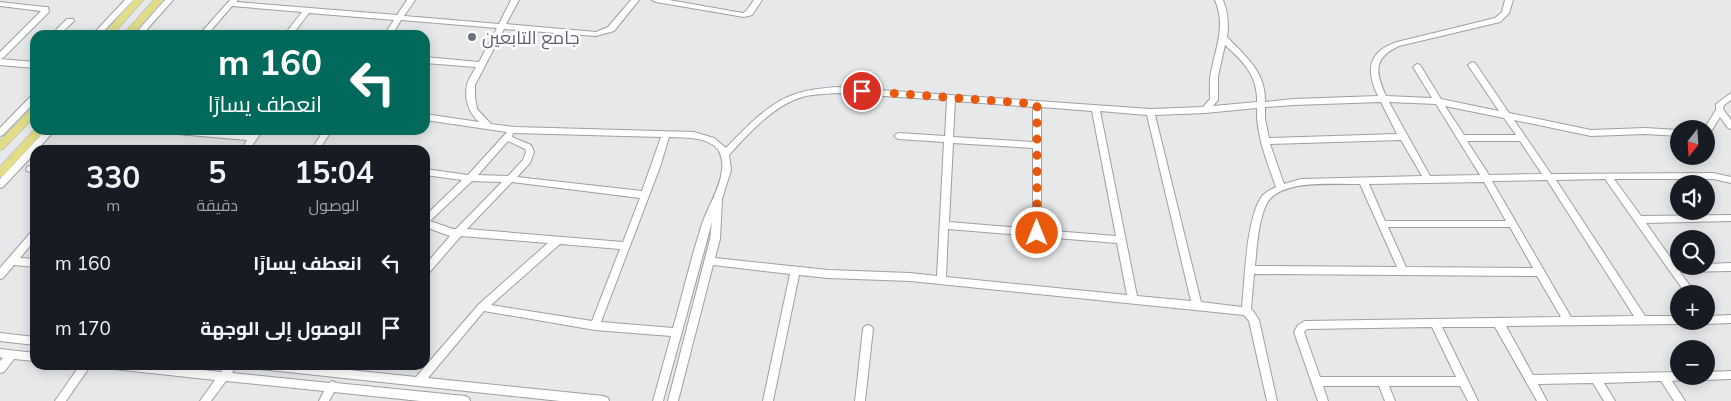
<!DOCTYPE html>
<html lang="ar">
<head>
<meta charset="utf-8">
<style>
  body { margin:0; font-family:Mulish,Cairo,sans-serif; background:#20242c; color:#f1f3f6; direction:rtl; height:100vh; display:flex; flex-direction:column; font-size:19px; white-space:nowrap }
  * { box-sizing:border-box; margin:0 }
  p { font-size:16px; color:#9ea1a6 }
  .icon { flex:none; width:28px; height:28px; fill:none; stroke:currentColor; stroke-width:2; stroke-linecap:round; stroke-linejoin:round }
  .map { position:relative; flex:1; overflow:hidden; direction:ltr }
  .sheet { position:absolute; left:30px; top:145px; width:400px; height:225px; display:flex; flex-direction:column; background:#171b24; border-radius:15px; box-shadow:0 2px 12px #0003; direction:rtl }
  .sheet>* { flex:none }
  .guide { position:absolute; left:30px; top:30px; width:400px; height:105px; border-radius:15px; box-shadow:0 2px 12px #0003; direction:rtl; background:#00695c; color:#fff; overflow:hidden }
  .needle { width:32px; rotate:197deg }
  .buttons { position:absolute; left:1670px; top:120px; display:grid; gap:10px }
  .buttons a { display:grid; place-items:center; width:45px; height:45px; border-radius:50%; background:#171b24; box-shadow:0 2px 12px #0003; font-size:25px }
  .pin { position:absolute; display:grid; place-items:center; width:42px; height:42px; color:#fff; margin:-21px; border:2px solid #fff; border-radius:50%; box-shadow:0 1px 5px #0007 }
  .me { position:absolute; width:55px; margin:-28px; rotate:0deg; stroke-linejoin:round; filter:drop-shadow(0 0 4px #0008) }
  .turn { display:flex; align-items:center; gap:18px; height:105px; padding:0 25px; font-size:22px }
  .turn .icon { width:65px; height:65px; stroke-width:2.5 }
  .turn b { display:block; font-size:35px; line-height:42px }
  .eta { display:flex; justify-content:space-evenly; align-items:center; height:85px; text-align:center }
  .eta b { font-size:30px; font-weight:700; line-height:35px }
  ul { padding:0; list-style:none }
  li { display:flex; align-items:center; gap:15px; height:65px; padding:0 25px }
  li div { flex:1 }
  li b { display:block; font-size:19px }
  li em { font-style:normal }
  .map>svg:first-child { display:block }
</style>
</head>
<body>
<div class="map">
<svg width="1731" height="401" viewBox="0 0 1731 401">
  <rect width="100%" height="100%" fill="#e7e8ea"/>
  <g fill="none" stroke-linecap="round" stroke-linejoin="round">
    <!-- minor casing -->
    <g stroke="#9d9ea0" stroke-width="2">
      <path id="minor" d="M125 0H133L100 35H92Z
        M165 0H173L142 35H134Z
        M230 0H238L236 2 397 15 407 0H415L404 16 499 24 511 0H519L506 24 596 32 608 27 631 0H639L614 31 596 36 504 29 475 85V97L477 109 491 124 514 127 694 132 714 138 726 148C746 127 769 102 798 93 811 89 824 88 837 87L1150 109 1203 107 1210 99C1210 90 1209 81 1211 72 1216 47 1226 25 1215 0H1223C1228 13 1229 24 1227 37 1246 57 1266 72 1265 102L1294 99 1378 96C1366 71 1367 52 1397 42L1495 18 1502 12 1505 0H1513L1509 13 1500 22 1399 46C1373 58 1375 72 1386 96L1432 98 1413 67 1417 64 1420 65 1441 99 1499 111 1468 65 1472 62 1475 63 1509 113 1591 130 1645 128 1679 130V136L1645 134 1591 136 1514 120 1551 174 1713 173 1731 177V183L1713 179H1614L1641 216 1731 215V221L1646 223 1675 264H1679V266H1706V264L1731 263V271L1680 272 1696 294H1686L1605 179 1556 180 1645 316H1679V321H1683L1679 324 1506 326 1533 375 1679 372V376H1695L1694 379 1672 381 1685 401H1674L1661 381 1604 383 1615 401H1604L1593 383 1538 384 1547 401H1537L1495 327H1442L1478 401H1468L1460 386H1389L1395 401H1385L1379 386H1323L1328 401H1318L1294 332 1298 325 1305 321 1561 317 1537 276 1254 274 1251 309 1254 312 1259 320 1277 401H1267L1249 321 1244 315 910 281 828 278 799 275 773 401H763L790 274 713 265 678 401H668L710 239 712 222 663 401H653L671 336 595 330 484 311 428 378 604 396 608 398 609 401H560L260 369 256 368 255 365H302L416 377 479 304 548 243 461 236 428 274 425 275V265L450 236 425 227V216L462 180 425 175V169L468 175 507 132 425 120V114L479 122C469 113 464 99 467 85 468 79 473 73 476 67L425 63V57L479 62 497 28 401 20 392 35H384L394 20 309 13 292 35H284L302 12 232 6 207 35H199ZM1225 45C1243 61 1258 76 1257 102L1213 106 1218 100V76ZM837 93 947 100 945 136 898 133 894 136 898 139 944 142 937 276 910 273 828 270 715 258 720 239 722 199 731 170 729 155C749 133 773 106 802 97 813 94 825 94 837 93ZM955 101 1033 107V142L953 137ZM1381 102 1397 134 1269 138 1265 119V107L1294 105ZM1389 102 1436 104 1480 175 1430 176ZM1445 106 1504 118 1516 135H1464ZM1041 107 1092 111 1116 236 1041 230ZM1257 108C1256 136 1267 161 1276 187 1272 189 1267 191 1263 195 1246 216 1245 279 1242 307L1201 302 1155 115 1205 113ZM1100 111 1147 115 1191 301 1137 296ZM513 133H514L661 137 642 191 517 177 530 163 534 152 531 145 512 137ZM669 137C685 138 709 136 719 151 722 157 723 164 722 170 720 189 708 206 702 224 691 258 683 293 673 328L601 322 660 167ZM1401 140 1422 176 1301 179 1284 184 1270 144ZM508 141 525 149 526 152 523 160 508 176 478 175ZM1467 141H1520L1542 174 1489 175ZM953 143 1033 148V229L949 222ZM1547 180 1634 316 1571 317 1492 181ZM472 181 502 182 456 229H453L430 221ZM512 182 640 198 623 242 467 229ZM1484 182 1506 221H1385L1369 184ZM1360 184 1397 267 1255 266C1257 247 1258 223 1266 205 1279 178 1335 185 1360 184ZM1388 227H1510L1533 268 1406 267ZM948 229 1117 243 1127 295 946 277ZM560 244 620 249 592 321 491 305ZM1432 327 1456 377H1320L1304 332 1307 329Z
        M652 0H669L743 13 746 11 754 0H762L752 15 744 17 656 2Z
        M0 2 45 7H48L49 12 3 58 0 59V52L41 11 0 6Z
        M67 19H73L74 21 59 35H51Z
        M0 59 35 62V68L0 65Z
        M1731 93V100L1724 105 1723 109 1731 120V129L1728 128 1720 117 1709 135 1706 136V129H1704L1716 110V104Z
        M35 94V102L3 135 0 136V128L32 95Z
        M46 130H55L37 150H35V153L3 187 0 188V179Z
        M162 130H198L251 135 255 130H263L249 150H241L247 140 166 133Z
        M324 130H332L319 150H311Z
        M30 166 35 167V173L27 171 26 169 27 167Z
        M35 230V240L20 258 35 259V267L14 265 3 278 0 279V268L32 231Z
        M1731 315V323L1706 324 1702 321H1706V316Z
        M868 325 871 326 873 329 865 401H855L863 329 865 326Z
        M0 333 35 337V345L0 341Z
        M0 349 35 353V361L14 359 4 372 0 373V361L3 358 0 357Z
        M80 365H91L66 401H55Z
        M109 365H157L221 372 226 365H237L232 373 329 383 332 381 336 383 465 396 469 398 470 401H420L334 392 329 401H319L324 391 226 381 211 401H200L215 380 114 369 110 368Z
        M1731 371V379L1706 380 1702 379 1701 376H1706V372Z"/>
    </g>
    <!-- major casing -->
    <g stroke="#c5c5c5" stroke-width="2">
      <path id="major" d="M134 0H143L112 35H103Z
        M154 0H163L132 35H123Z
        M35 107V116L3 149 0 150V141L32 108Z
        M35 129 45 130 3 176 0 177V167Z"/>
    </g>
    <!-- minor -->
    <use href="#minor" fill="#fff" fill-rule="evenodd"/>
    <!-- major -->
    <use href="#major" fill="#e3dd86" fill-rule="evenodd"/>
  </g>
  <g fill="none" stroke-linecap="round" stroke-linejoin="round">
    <!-- route -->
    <path stroke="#ea580c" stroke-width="9" stroke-dasharray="0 16.2" d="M862 91 1037 104V233"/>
  </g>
  <!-- markers -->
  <circle fill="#6b7280" stroke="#fff" stroke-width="2" cx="472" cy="37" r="5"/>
  <g text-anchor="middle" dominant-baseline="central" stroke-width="5" stroke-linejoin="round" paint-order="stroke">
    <!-- worship labels -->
    <g font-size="18" fill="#5b616d" stroke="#fff" text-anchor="start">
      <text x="482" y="37">جامع التابعين</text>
    </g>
  </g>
</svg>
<div class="buttons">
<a><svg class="needle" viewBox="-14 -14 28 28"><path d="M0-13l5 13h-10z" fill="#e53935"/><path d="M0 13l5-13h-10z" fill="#9ea1a6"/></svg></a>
<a><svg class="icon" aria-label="sound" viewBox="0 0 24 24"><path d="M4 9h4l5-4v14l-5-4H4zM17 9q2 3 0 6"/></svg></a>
<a><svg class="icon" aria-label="search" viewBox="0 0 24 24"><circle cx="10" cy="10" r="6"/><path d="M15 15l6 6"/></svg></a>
<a>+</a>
<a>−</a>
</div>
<div class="pin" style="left:862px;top:91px;background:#d93025"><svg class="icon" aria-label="arrive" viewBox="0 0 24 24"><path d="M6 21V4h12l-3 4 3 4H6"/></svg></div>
<svg class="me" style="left:1037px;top:233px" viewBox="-20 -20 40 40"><circle r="17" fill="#ea580c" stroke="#fff" stroke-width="3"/><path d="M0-11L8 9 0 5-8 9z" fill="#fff"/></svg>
<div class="guide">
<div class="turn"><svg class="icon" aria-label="left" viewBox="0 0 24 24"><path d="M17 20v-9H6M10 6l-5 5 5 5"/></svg><div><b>160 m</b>انعطف يسارًا</div></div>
</div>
<section class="sheet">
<div class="eta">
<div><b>15:04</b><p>الوصول</p></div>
<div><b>5</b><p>دقيقة</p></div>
<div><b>330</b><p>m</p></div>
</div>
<ul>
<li><svg class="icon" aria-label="left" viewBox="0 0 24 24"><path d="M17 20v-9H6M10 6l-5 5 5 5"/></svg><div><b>انعطف يسارًا</b></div><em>160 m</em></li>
<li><svg class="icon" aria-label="arrive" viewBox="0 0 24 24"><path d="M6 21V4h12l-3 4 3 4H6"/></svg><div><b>الوصول إلى الوجهة</b></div><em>170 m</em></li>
</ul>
</section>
</div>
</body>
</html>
